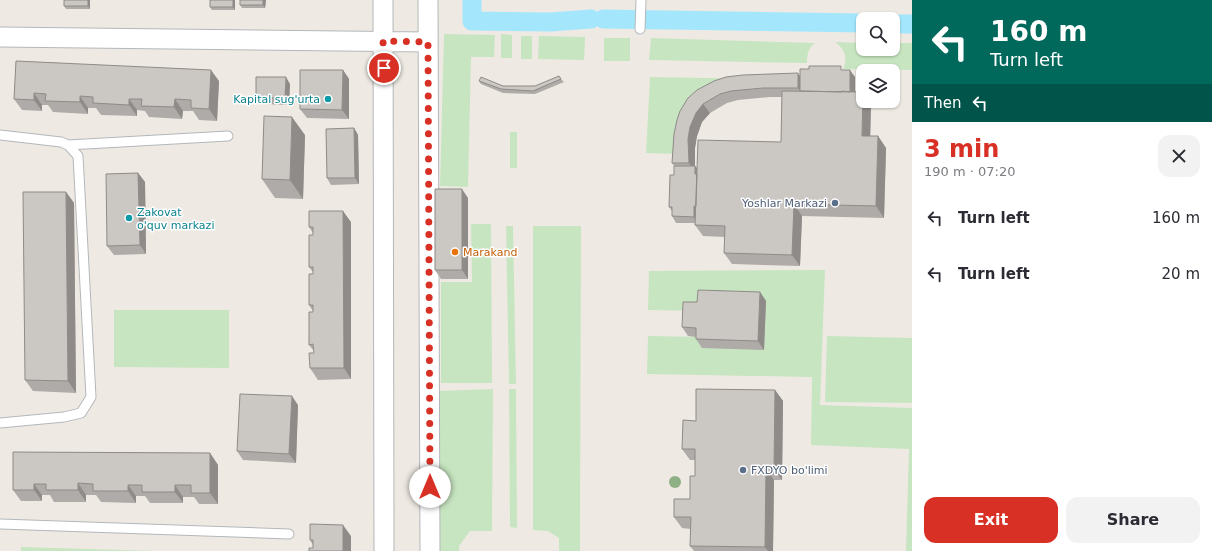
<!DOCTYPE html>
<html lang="en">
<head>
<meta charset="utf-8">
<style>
  body { margin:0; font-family:"DejaVu Sans",sans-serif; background:#f2f2f3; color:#2b2b33; height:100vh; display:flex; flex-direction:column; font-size:15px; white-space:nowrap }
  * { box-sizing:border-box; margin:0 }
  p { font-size:13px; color:#7c7c81 }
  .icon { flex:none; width:22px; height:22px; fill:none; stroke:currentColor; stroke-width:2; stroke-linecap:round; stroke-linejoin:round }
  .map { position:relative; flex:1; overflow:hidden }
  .details { display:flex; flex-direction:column; background:#fff; width:300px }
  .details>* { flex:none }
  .top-card { background:#00695c; color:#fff; overflow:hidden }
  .buttons { position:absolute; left:856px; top:12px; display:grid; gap:8px }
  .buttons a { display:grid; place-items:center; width:44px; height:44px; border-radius:8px; background:#fff; box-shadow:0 1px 3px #0004; font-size:20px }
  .pin { position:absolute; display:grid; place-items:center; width:34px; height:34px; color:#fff; margin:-17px; border:2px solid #fff; border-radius:50%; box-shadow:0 1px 4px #0007 }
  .me { position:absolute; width:44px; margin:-22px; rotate:0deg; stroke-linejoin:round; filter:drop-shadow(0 0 3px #0008) }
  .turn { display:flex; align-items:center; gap:14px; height:84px; padding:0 12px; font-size:18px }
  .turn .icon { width:52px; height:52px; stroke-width:2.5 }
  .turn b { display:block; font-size:28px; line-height:34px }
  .then { display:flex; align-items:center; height:38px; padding:0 12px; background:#0003; gap:8px; font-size:15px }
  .round { display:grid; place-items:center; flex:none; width:42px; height:42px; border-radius:12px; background:#f2f2f3 }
  .summary { display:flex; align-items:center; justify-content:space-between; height:68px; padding:0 12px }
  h1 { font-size:24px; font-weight:700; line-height:30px; color:#d93025 }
  .action { display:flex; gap:8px; margin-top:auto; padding:8px 12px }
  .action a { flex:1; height:46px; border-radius:12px; background:#d93025; color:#fff; font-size:16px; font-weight:700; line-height:46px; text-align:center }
  .action a+a { background:#f2f2f3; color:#2b2b33 }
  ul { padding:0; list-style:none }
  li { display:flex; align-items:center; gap:12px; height:56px; padding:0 12px }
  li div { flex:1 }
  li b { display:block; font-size:15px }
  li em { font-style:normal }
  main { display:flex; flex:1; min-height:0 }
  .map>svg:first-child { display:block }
</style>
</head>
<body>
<main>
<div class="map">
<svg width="912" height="551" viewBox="0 0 912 551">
  <rect width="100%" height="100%" fill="#eeeae3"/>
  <!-- green -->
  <path fill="#c7e5c0" d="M444 34 495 35 494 57H471L468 187 440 186Z
    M501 34 512 35V58H501Z
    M521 36H532V59H521Z
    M539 36 585 37 584 60 538 59Z
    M604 38H630V61H604Z
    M651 38 815 43C808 48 807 55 807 63L649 60Z
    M835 42 863 43V49H893V43H912V70L843 69C848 58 845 49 835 42Z
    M650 77 760 79 720 89 679 154 646 153Z
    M510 132H517V168H510Z
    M471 224H491L492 383H441V282H472Z
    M506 226H513L516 384H509Z
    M533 226H581L580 551H559V538L548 531 533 530Z
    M825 270 820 405 912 408V551H906L909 449 811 445 812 377 647 374 648 336 703 337 764 350 766 301 703 311 648 310 649 271Z
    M114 310H229V368L114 367Z
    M827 336 912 338V403L825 402Z
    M493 389 492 531H470L459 546V551H438V391Z
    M509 389H516L517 528 510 527Z
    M21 547 154 551H21Z"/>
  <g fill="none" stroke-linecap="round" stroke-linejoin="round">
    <!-- canal -->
    <path stroke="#a4e7fd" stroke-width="19" d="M472 0V21L551 22 591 19
      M603 19 863 23
      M893 24H912"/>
    <!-- lane casing -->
    <g stroke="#b4b7ba" stroke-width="11">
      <path id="lane" d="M640 29 641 0
        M0 135 61 142 68 145 78 156 91 397 81 413 64 417 0 423
        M68 145 228 136
        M0 524 289 534"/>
    </g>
    <!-- street casing -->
    <g stroke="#b4b7ba" stroke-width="21">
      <path id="street" d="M383 0 384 551
        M428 0 430 551
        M0 37 428 42"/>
    </g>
    <!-- lane -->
    <use href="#lane" stroke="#fff" stroke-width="9"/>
    <!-- street -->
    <use href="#street" stroke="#fff" stroke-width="19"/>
  </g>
  <!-- trees -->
  <circle fill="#8eb084" cx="675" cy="482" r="6"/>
  <!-- wall -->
  <path fill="#afaba8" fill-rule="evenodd" d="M64 0H90V9H66L64 6Z
    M210 0H235V10H212L210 7Z
    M240 0H266L265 8H242L240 5Z
    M16 61 219 81 217 121 199 120 193 111H183L182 119 149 117 145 111 137 110V116L101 115 96 108H88V114L53 112 48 105H42V111L22 110 14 99Z
    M343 70 349 79V119L307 118 300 109Z
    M844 70 855 77V92H863V101H869L871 104 870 136H878L886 148 884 218 802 216 800 266 732 264 724 253 725 237 703 236 695 225V223H676L672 216V211L669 207 674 175V166L672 163 674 134 726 77 800 76ZM770 97H782L781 142 697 168 695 166V148L697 136 702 122 710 113 727 103 738 100Z
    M561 79 564 82 535 94 503 93 481 84 479 81 503 86H535Z
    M290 84 289 105 260 104 256 98Z
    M354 128 358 135 359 184 331 185 327 178Z
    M305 135 303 199 275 198 262 179Z
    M138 173 145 182 146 254 114 255 107 246Z
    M66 192 74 203 76 393 33 391 25 380Z
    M468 198V279H441L435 270Z
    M351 222V379L318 380 310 368 314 353V351L309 345 313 311 309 305 313 274V272L309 267 313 235V233L309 227Z
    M760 292 766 301 764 350 702 348 696 339V337L688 336 682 327 697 302Z
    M775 390 783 401 782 480H774L773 551H694L690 546 691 529 682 528 674 517 690 499 695 476V460H690L682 449 696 421Z
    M298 405 296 463 243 460 237 451Z
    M13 452 210 453 218 465V504H199L194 497H183V503H150L145 496H136V503L101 502 96 495H86V502H54L50 495H42V501H21L13 490Z
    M351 536V551H309L313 548V545L310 540Z"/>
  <!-- shaded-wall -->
  <path fill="#8e8b88" d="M88 0H90V9L88 6Z
    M233 0H235V10L233 7Z
    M263 0H266L265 8 263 5Z
    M211 70 219 81 217 121 209 109Z
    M343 70 349 79V119L342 110Z
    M850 70 855 77V98L850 92Z
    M798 73 804 82V97L798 88Z
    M286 77 290 84 289 105 285 98Z
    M863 92V101H869L871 104 870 147 862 136Z
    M34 93 42 105V111L34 100Z
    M80 96 88 108V114L80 102Z
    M129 99 137 110V116L129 105Z
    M175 99 183 111 182 119 174 107Z
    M703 104 710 113 702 122 697 136 695 148V172L689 163 688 139 690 127 696 113Z
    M292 117 305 135 303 199 290 180Z
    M354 128 358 135 359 184 355 178Z
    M878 136 886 148 884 218 876 206Z
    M695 166 700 172V180L695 174Z
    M138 173 145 182 146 254 140 245Z
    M462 189 468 198V279L462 270Z
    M66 192 74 203 76 393 68 381Z
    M794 204 802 216 800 266 792 255Z
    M694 206 698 212V223L694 217Z
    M343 211 351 222V379L344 368Z
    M760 292 766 301 764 350 758 341Z
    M775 390 783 401 782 480 774 469Z
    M292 396 298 405 296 463 289 454Z
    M210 453 218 465V504L210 493Z
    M766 469 774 480 773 551H768L765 547Z
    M78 483 86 495V502L78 490Z
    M34 484 42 495V501L34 490Z
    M128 485 136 496V503L128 491Z
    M175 485 183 497V503L175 492Z
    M343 525 351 536V551H343Z"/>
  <!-- building -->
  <path fill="#cbc7c3" stroke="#8e8b88" d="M64 0H88V6H64Z
    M210 0H233V7H210Z
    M240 0H263V5H240Z
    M16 61 211 70 209 109 191 108V100L175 99 174 107 141 106 142 99H129V105L93 103V97L80 96V102L45 101 46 94 34 93V100L14 99Z
    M809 66H841V70H850V92L842 91V92L800 91V69H809Z
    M300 70H343L342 110 300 109Z
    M798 73V88H763L731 91 720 94 703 104 696 113 690 127 688 139 689 163H672L674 134 677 120 680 111 688 98 697 90 714 81 726 77 743 75Z
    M559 76 561 79 533 91 501 89 479 81 481 77 503 86H535Z
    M256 77H286L285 98H256Z
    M782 91 863 92 862 136H878L876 206 794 204 792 255 724 253 725 226 695 225 698 140 781 142Z
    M264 116 292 117 290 180 262 179Z
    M354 128 355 178H327L326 129Z
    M674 166H695V174H697L696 206H694V217L672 216V207H669L670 175H674Z
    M138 173 140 245 107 246 106 174Z
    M435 189H462V270H435Z
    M23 192H66L68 381 25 380Z
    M309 211H343L344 368H310L309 353H314L313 344 309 345V312H313V305H309V274H313V267H309V235H313V227H309Z
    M698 290 760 292 758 341 696 339V328L682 327 683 302H697Z
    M696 389 775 390 774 469H766L765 547 690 546 691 517H674V499H690V476H695V449H682L683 420 696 421Z
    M240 394 292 396 289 454 237 451Z
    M13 452 210 453V493H191V485H175V492H142V485H128V491H93V484L78 483V490H46V484H34V490H13Z
    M310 524 343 525V551H309V548H313V540H310Z"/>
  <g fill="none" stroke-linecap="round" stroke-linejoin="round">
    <!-- route -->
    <path stroke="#d93025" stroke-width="7" stroke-dasharray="0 12.6" d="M384 68 383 41 428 42 430 487"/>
  </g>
  <!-- markers -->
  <g fill="#0f9aa8" stroke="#fff" stroke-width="1.5">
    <circle cx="328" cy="99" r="4"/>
    <circle cx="129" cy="218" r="4"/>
  </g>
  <g fill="#5c6f8a" stroke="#fff" stroke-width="1.5">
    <circle cx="835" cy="203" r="4"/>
    <circle cx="743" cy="470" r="4"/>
  </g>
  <circle fill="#e8710a" stroke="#fff" stroke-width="1.5" cx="455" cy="252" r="4"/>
  <g text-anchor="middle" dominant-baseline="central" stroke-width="3" stroke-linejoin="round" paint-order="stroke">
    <!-- culture labels -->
    <g font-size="11" fill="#0d838f" stroke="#fff" text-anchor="end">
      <text x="320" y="99">Kapital sug'urta</text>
      <text x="137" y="212" text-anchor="start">Zakovat<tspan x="137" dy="13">o'quv markazi</tspan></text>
    </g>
    <!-- service labels -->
    <g font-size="11" fill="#4e5e75" stroke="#fff" text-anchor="end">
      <text x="827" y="203">Yoshlar Markazi</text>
      <text x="751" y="470" text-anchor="start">FXDYO bo'limi</text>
    </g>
    <!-- food labels -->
    <g font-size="11" fill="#c56008" stroke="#fff" text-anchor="start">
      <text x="463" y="252">Marakand</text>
    </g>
  </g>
</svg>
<div class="buttons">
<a><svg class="icon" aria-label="search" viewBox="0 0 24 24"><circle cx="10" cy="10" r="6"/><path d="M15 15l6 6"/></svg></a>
<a><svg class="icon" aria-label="layers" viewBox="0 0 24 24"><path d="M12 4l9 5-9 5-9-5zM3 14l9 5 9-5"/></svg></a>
</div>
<div class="pin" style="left:384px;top:68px;background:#d93025"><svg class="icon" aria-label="arrive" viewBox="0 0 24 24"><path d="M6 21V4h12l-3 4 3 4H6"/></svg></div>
<svg class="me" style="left:430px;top:487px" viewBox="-20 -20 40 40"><circle r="19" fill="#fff"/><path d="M0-13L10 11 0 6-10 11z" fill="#d93025"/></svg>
</div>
<section class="details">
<div class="top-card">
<div class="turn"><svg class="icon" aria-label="left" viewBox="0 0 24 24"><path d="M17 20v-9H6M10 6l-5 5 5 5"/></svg><div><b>160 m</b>Turn left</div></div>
<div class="then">Then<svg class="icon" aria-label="left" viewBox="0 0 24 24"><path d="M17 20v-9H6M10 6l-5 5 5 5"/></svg></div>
</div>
<div class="summary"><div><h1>3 min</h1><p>190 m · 07:20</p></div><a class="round"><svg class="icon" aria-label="close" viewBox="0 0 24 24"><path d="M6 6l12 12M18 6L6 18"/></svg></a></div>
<ul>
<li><svg class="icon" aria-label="left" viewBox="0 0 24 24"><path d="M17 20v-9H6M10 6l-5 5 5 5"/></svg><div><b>Turn left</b></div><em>160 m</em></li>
<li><svg class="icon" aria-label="left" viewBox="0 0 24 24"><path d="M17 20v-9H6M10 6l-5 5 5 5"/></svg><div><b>Turn left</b></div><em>20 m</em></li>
</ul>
<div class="action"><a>Exit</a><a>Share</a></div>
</section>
</main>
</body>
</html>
